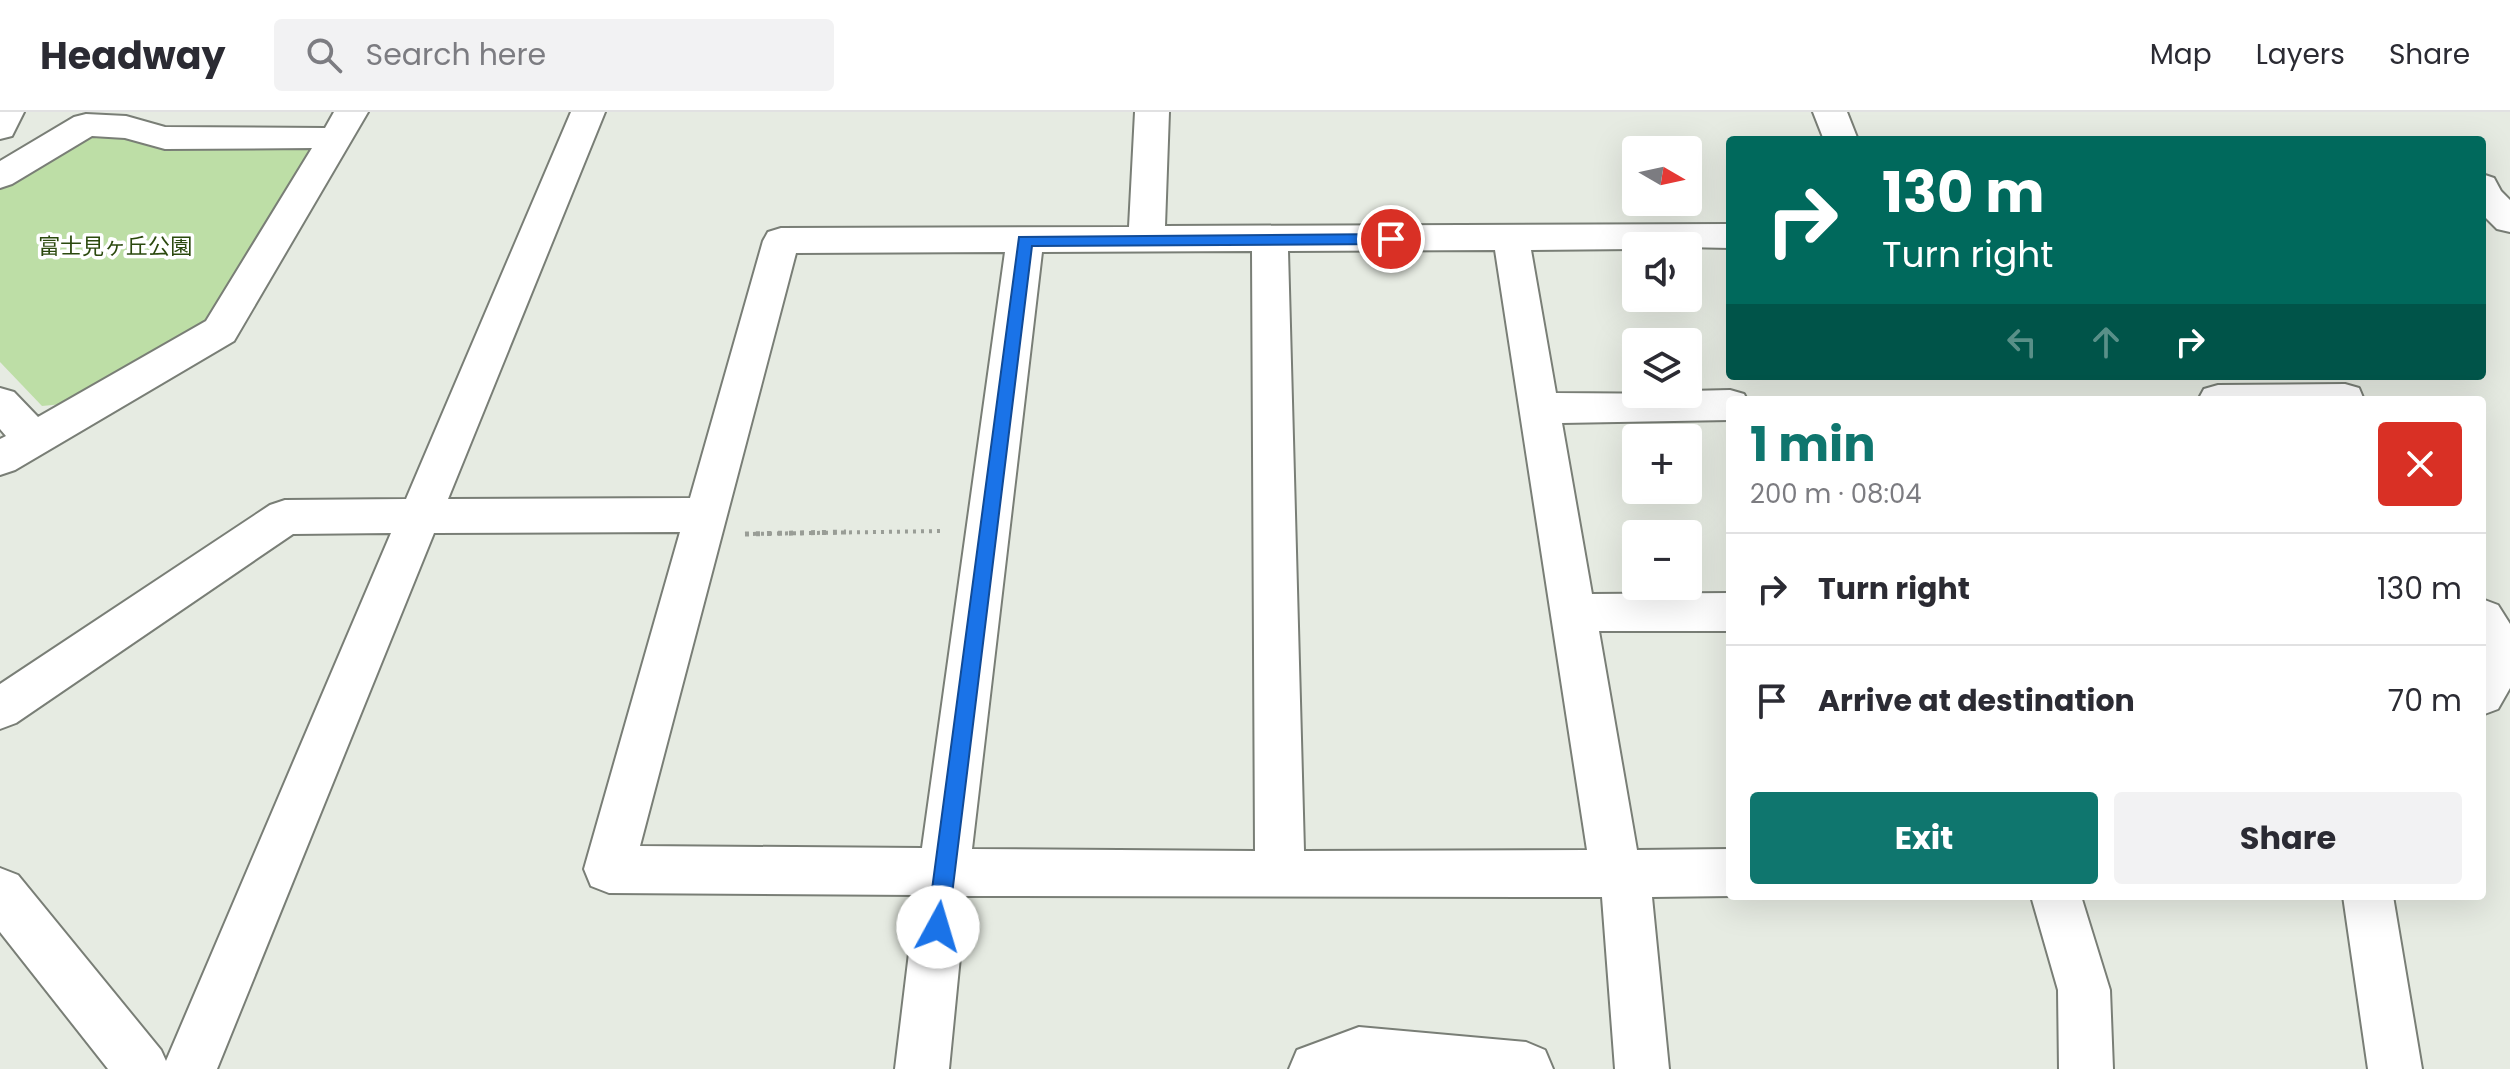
<!DOCTYPE html>
<html lang="en">
<head>
<meta charset="utf-8">
<style>
  body { margin:0; font-family:Poppins,"Noto Sans JP",sans-serif; background:#f2f2f3; color:#2b2b33; height:100vh; display:flex; flex-direction:column; font-size:30px; white-space:nowrap }
  * { box-sizing:border-box; margin:0 }
  p { font-size:26px; color:#7c7c81 }
  .icon { flex:none; width:44px; height:44px; fill:none; stroke:currentColor; stroke-width:2; stroke-linecap:round; stroke-linejoin:round }
  .map { position:relative; flex:1; overflow:hidden }
  .side { position:absolute; left:1726px; top:284px; width:760px; height:504px; display:flex; flex-direction:column; background:#fff; border-radius:8px; box-shadow:0 8px 32px #0002 }
  .side>* { flex:none }
  .guide { position:absolute; left:1726px; top:24px; width:760px; height:244px; border-radius:8px; box-shadow:0 8px 32px #0002; background:#00695c; color:#fff; overflow:hidden }
  .needle { width:52px; rotate:99deg }
  .buttons { position:absolute; left:1622px; top:24px; display:grid; gap:16px }
  .buttons a { display:grid; place-items:center; width:80px; height:80px; border-radius:8px; background:#fff; box-shadow:0 8px 32px #0002; font-size:40px }
  .pin { position:absolute; display:grid; place-items:center; width:68px; height:68px; color:#fff; margin:-34px; border:4px solid #fff; border-radius:50%; box-shadow:0 2px 8px #0007 }
  .me { position:absolute; width:88px; margin:-44px; rotate:6deg; stroke-linejoin:round; filter:drop-shadow(0 0 6px #0008) }
  .turn { display:flex; align-items:center; gap:28px; height:168px; padding:0 24px; font-size:36px }
  .turn .icon { width:104px; height:104px; stroke-width:2.5 }
  .turn b { display:block; font-size:56px; line-height:68px }
  .lanes { display:flex; align-items:center; height:76px; padding:0 24px; background:#0003; justify-content:center; gap:40px; direction:ltr }
  .lanes .off { opacity:.35 }
  .round { display:grid; place-items:center; flex:none; width:84px; height:84px; border-radius:8px; background:#f2f2f3 }
  .head { display:flex; align-items:center; justify-content:space-between; height:136px; padding:0 24px }
  h1 { font-size:48px; font-weight:700; line-height:60px; color:#0f766e }
  .cta { display:flex; gap:16px; margin-top:auto; padding:16px 24px }
  .cta a { flex:1; height:92px; border-radius:8px; background:#0f766e; color:#fff; font-size:32px; font-weight:700; line-height:92px; text-align:center }
  .cta a+a { background:#f2f2f3; color:#2b2b33 }
  ul { padding:0; list-style:none }
  li { display:flex; align-items:center; gap:24px; height:112px; padding:0 24px; border-top:2px solid #e1e1e2 }
  li div { flex:1 }
  li b { display:block; font-size:30px }
  li em { font-style:normal }
  header { display:flex; align-items:center; gap:48px; box-sizing:border-box; height:112px; padding:0 40px; background:#fff; border-bottom:2px solid #e1e1e2 }
  header strong { font-size:38px }
  nav { display:flex; gap:44px; margin-inline-start:auto; font-size:28px }
  .search { width:560px; height:72px; background:#f2f2f3; display:flex; align-items:center; gap:20px; box-sizing:border-box; padding:0 28px; border-radius:8px; color:#7c7c81; font-size:30px }
  .map>svg:first-child { display:block }
</style>
</head>
<body>
<header>
<strong>Headway</strong>
<div class="search"><svg class="icon" aria-label="search" viewBox="0 0 24 24"><circle cx="10" cy="10" r="6"/><path d="M15 15l6 6"/></svg>Search here</div>
<nav><a>Map</a><a>Layers</a><a>Share</a></nav>
</header>
<div class="map">
<svg width="2510" height="957" viewBox="0 0 2510 957">
  <rect width="100%" height="100%" fill="#e6ebe2"/>
  <!-- green -->
  <path fill="#bddea6" d="M87 18 316 29 206 212 73 291 42 294 0 250V68Z"/>
  <g fill="none" stroke-linecap="round" stroke-linejoin="round">
    <!-- minor casing -->
    <g stroke="#797e76" stroke-width="4">
      <path id="minor" d="M0 0H24L12 24 0 27Z
        M334 0H368L234 229 15 358 0 363V327L6 324 0 317V276L14 280 38 305 206 209 312 36 165 37 125 26 92 24 12 72 0 76V49L74 5 86 2 126 4 165 15 325 16Z
        M571 0H605L448 387 690 386 763 129 768 120 781 116 1129 115 1135 0H1169L1165 114 1730 112V136L1636 134V137L1531 138 1556 281 1688 282V279L1730 278 1744 282 1747 288H1730V308L1562 311 1592 482 1730 481V519H1599L1637 738 1730 737 1732 784 1652 785 1669 957H1615L1602 785 966 784 949 957H895L916 783 609 781 591 774 584 757 680 420 434 421 217 957H108L0 820V756L18 763 161 938 166 949 391 421 293 422 16 611 0 617V572L270 393 285 388 406 387ZM1495 138 1587 738 1304 739 1288 139ZM1252 139 1255 739 972 737 1042 140ZM1005 140 922 736 640 734 796 141Z
        M1813 0H1847L1858 28H1824Z
        M2482 62 2494 66 2501 79 2510 88V120L2497 117 2482 102Z
        M2345 272 2359 276 2364 288H2198L2204 277 2218 273Z
        M2482 487 2498 493 2510 512V576L2498 597 2482 603Z
        M2031 784H2081L2110 878 2113 957H2059L2058 878Z
        M2343 784H2393L2422 957H2368Z
        M1359 915 1526 930 1545 938 1553 957H1289L1297 938Z"/>
    </g>
    <!-- path-far1 -->
    <path stroke="#999d96" stroke-width="4" stroke-dasharray="3 5" stroke-linecap="butt" d="M745 422 942 419"/>
    <!-- path -->
    <path stroke="#999d96" stroke-width="5" stroke-dasharray="4 7" stroke-linecap="butt" d="M745 422 846 420"/>
    <!-- minor -->
    <use href="#minor" fill="#fff" fill-rule="evenodd"/>
  </g>
  <!-- route -->
  <path fill="#1a73e8" stroke="#114b97" stroke-width="2" d="M1391 122 1398 127 1391 132 1032 134 948 815 945 822 938 825 930 822 927 815 1019 125Z"/>
  <g text-anchor="middle" dominant-baseline="central" stroke-width="7" stroke-linejoin="round" paint-order="stroke">
    <!-- park labels -->
    <g font-size="22" fill="#2b490e" stroke="#fff">
      <text x="115" y="134">富士見ヶ丘公園</text>
    </g>
  </g>
</svg>
<div class="buttons">
<a><svg class="needle" viewBox="-14 -14 28 28"><path d="M0-13l5 13h-10z" fill="#e53935"/><path d="M0 13l5-13h-10z" fill="#7c7c81"/></svg></a>
<a><svg class="icon" aria-label="sound" viewBox="0 0 24 24"><path d="M4 9h4l5-4v14l-5-4H4zM17 9q2 3 0 6"/></svg></a>
<a><svg class="icon" aria-label="layers" viewBox="0 0 24 24"><path d="M12 4l9 5-9 5-9-5zM3 14l9 5 9-5"/></svg></a>
<a>+</a>
<a>−</a>
</div>
<div class="pin" style="left:1391px;top:127px;background:#d93025"><svg class="icon" aria-label="arrive" viewBox="0 0 24 24"><path d="M6 21V4h12l-3 4 3 4H6"/></svg></div>
<svg class="me" style="left:938px;top:815px" viewBox="-20 -20 40 40"><circle r="19" fill="#fff"/><path d="M0-13L10 11 0 6-10 11z" fill="#1a73e8"/></svg>
<div class="guide">
<div class="turn"><svg class="icon" aria-label="right" viewBox="0 0 24 24"><path d="M7 20v-9h11M14 6l5 5-5 5"/></svg><div><b>130 m</b>Turn right</div></div>
<div class="lanes"><svg class="icon off" aria-label="left" viewBox="0 0 24 24"><path d="M17 20v-9H6M10 6l-5 5 5 5"/></svg><svg class="icon off" aria-label="ahead" viewBox="0 0 24 24"><path d="M12 20V5M6 11l6-6 6 6"/></svg><svg class="icon" aria-label="right" viewBox="0 0 24 24"><path d="M7 20v-9h11M14 6l5 5-5 5"/></svg></div>
</div>
<section class="side">
<div class="head"><div><h1>1 min</h1><p>200 m · 08:04</p></div><a class="round" style="background:#d93025;color:#fff"><svg class="icon" aria-label="close" viewBox="0 0 24 24"><path d="M6 6l12 12M18 6L6 18"/></svg></a></div>
<ul>
<li><svg class="icon" aria-label="right" viewBox="0 0 24 24"><path d="M7 20v-9h11M14 6l5 5-5 5"/></svg><div><b>Turn right</b></div><em>130 m</em></li>
<li><svg class="icon" aria-label="arrive" viewBox="0 0 24 24"><path d="M6 21V4h12l-3 4 3 4H6"/></svg><div><b>Arrive at destination</b></div><em>70 m</em></li>
</ul>
<div class="cta"><a>Exit</a><a>Share</a></div>
</section>
</div>
</body>
</html>
